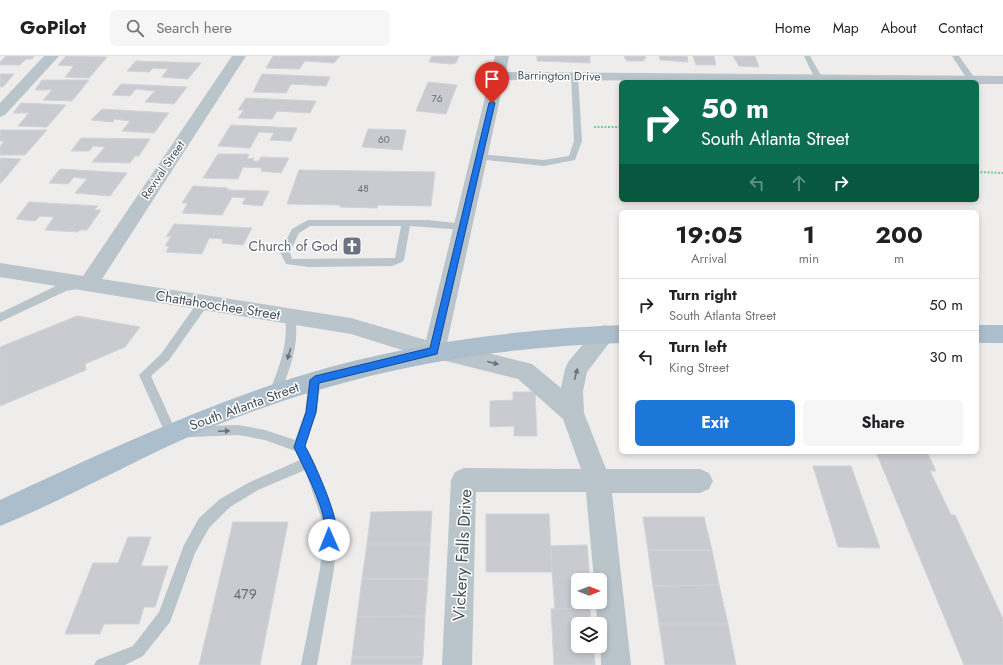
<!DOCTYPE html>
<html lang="en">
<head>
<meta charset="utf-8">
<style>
  body { margin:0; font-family:Jost,sans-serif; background:#f6f6f6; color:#202124; height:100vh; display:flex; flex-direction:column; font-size:15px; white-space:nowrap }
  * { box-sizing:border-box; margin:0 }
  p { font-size:13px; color:#757577 }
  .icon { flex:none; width:22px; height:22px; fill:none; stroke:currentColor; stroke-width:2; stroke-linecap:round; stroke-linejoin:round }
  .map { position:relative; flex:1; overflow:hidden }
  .side { position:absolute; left:619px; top:154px; width:360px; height:244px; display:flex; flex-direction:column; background:#fff; border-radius:6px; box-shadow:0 2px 6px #0003 }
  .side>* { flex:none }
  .guide { position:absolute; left:619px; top:24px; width:360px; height:122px; border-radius:6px; box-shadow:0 2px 6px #0003; background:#0b6e4f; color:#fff; overflow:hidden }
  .needle { width:26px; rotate:90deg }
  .tools { position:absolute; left:571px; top:517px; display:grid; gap:8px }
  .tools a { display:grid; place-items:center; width:36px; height:36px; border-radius:6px; background:#fff; box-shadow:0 2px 6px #0003; font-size:20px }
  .pin { position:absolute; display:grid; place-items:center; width:34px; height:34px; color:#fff; margin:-41px -17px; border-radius:50% 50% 50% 0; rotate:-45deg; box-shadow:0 0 4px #0007 }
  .pin .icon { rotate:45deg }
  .me { position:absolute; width:44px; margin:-22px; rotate:359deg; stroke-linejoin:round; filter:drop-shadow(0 0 3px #0008) }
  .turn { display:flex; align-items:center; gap:14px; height:84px; padding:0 16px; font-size:18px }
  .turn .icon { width:52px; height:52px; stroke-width:2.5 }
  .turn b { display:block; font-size:28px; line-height:34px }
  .lanes { display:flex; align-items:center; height:38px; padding:0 16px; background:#0003; justify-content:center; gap:20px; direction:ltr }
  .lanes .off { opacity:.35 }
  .eta { display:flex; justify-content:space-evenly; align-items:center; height:68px; text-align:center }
  .eta b { font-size:24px; font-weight:700; line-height:28px }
  .action { display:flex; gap:8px; margin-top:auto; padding:8px 16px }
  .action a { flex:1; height:46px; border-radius:6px; background:#1c77d8; color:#fff; font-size:16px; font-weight:700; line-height:46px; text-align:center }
  .action a+a { background:#f6f6f6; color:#202124 }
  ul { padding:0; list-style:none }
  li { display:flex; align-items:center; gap:12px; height:52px; padding:0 16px; border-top:1px solid #e0e0e0 }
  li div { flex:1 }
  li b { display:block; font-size:15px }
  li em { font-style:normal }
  header { display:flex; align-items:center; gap:24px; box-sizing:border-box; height:56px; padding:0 20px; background:#fff; border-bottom:1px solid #e0e0e0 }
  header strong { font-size:19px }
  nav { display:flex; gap:22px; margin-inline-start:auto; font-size:14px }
  .search { width:280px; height:36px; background:#f6f6f6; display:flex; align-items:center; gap:10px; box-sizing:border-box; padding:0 14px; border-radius:6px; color:#757577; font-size:15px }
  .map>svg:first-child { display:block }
</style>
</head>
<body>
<header>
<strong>GoPilot</strong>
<div class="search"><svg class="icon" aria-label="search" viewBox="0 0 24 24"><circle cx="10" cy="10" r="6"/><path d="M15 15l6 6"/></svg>Search here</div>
<nav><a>Home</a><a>Map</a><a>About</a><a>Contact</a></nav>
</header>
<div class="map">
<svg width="1003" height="609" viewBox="0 0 1003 609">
  <rect width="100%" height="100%" fill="#efecec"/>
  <!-- building -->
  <path fill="#c9cbd1" stroke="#d0d3d8" d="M6 0H34L32 3H26L20 9H0V6Z
    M66 0 107 1 89 22 65 21 74 10 58 9Z
    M273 0H340L334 7 305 5 299 13 266 12Z
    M432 0H459L456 7 451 8 429 6Z
    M537 0H590V7L537 5Z
    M624 0H645L646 3H643L644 5H627Z
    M659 0H687L688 6 660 4Z
    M693 0H714L716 9H696Z
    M733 0H755L759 11 739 10Z
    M136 5 201 7 188 23 162 21 168 13 153 12 149 16 127 15Z
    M0 18H14L3 31H0Z
    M262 18 330 21 326 30 291 28 286 37 253 36Z
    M42 24H89L72 45 43 44 52 34H35Z
    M428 26 457 29 446 58 416 55Z
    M121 28 187 31 174 48 145 46 155 35 136 33 130 40 112 39Z
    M246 42 316 45 310 57 277 55 272 63 238 62 244 54H238Z
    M21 47 66 49 47 71 18 70 29 57H13Z
    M102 53 169 57 154 77 122 75 130 65 114 63 113 66 91 64Z
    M231 69 297 72 291 85 270 84 274 77 259 76 250 92 218 90Z
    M368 73 406 74 402 94 362 91Z
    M0 74H47L25 99H0V91L4 85H0Z
    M81 82 150 83 139 100H135L130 107 92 106 105 91 93 90 89 95H71Z
    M218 98H249L247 103 254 102 253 105H259L261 101 289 102 281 117 261 115 262 112 243 111 238 123 203 122Z
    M0 102 21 103 1 127H0Z
    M60 113 127 117 110 140 75 137 87 123 74 121 68 128 49 127Z
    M299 114 435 116 431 150 378 149 377 152 340 151V149L287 148Z
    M193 130 228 132 227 134 269 135 262 150 242 148 246 142 232 141 222 159 182 157 188 147H182Z
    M29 146 98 150 94 154H101L87 174H80L78 176 45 174 54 161 40 160 35 165 16 163Z
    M174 168 252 172 243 189 222 187 223 183 209 182 202 198 166 196 169 190H165L171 180 166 181Z
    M77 260 140 271 125 291 85 308 86 314 0 350V291Z
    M513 336H535L537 380H514V370L490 371V345L513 344Z
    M876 396H927L936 415H930L951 459H955L1003 563V609H964Z
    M813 410H851L880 492 838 491Z
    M432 455 430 488H367L371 456Z
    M486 458H549L552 516H486Z
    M643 461H704L712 494H648Z
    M233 466H288L260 609H199Z
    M128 481H151L141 510H168L155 551H144L139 568H104L100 578H65L93 507H118Z
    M367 488H430L428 523H362Z
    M587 489 590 524H578V546H592V552L555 553 550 490Z
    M648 494H712L719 529 653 530Z
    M362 523H428L425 560 357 561Z
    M719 529 728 568H659L653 530Z
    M590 552 591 568H578V590H594L595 609H554L551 553Z
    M425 560 423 601H352L357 561Z
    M659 568H728L736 609H665Z
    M352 601H423L422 609H351Z"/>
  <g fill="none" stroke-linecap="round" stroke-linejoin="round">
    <!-- path -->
    <path stroke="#73ca9b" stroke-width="2" stroke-dasharray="2 1.5" stroke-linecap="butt" d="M594 71H621
      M977 116 1003 117"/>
    <!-- service -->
    <path fill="#bac4cb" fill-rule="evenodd" d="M804 0H810L823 23 822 25H816Z
      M952 0H959L976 24 975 26H969Z
      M571 18 578 20 582 85 575 104 544 110 477 103V99L480 98 544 104 569 100 574 85Z
      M308 164H428L464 168 469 171 464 174 410 170 404 204 402 206 392 210 309 211 286 208 280 196 292 173ZM310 170H401L395 202 292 203 290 196 299 177Z
      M78 225 82 226 83 229 82 232 66 235 0 266V257L60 228Z
      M204 242 209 246 208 249 169 304 151 320 174 371 238 369 265 374 295 384 305 356 309 324 311 321 315 319 319 321 321 324 317 356 305 390 314 406 338 470 334 513 317 609H301L320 513 324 470 305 414 258 434 230 451 209 472 195 497 170 566 143 600 125 609H94L97 604 133 590 159 556 184 489 199 462 220 443 250 426 300 404 295 395 265 384 238 379 171 382 167 381 139 319 161 298 200 243Z
      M290 256 295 260C300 288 290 311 281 337L279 340 275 342 271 340 269 337C279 311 289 288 285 260Z"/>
    <!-- minor -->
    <path fill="#bac4cb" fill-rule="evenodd" d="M44 0H59L5 59 0 61V47Z
      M232 0H246L102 223 351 262 426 284 495 0H509L506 16 1003 20V28H977V26L504 24 447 287 532 308 561 332 565 313 568 306 597 272 605 269 613 272 616 278 587 316 583 335 584 357 606 413H700L709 417 713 425 709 433 700 437H612L631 609H601L600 568H597L596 546H600V524H594L586 436H476L472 609H442L451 424 455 416 464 412 581 413 563 363 518 323 438 303 434 304 351 278 0 221V207L83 220Z"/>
    <!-- primary -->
    <path fill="#acbdcb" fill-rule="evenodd" d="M621 269V287C473 292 340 318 202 375 134 404 69 442 0 470V444C88 403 176 362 268 330 382 291 501 274 621 269Z
      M977 269H1003V287H977Z"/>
  </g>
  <!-- one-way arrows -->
  <defs><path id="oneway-solid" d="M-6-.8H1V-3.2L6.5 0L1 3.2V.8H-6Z"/></defs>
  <g fill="#68737b">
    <use href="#oneway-solid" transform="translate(289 298) rotate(107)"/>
    <use href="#oneway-solid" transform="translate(493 307) rotate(14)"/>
    <use href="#oneway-solid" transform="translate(576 318) rotate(-75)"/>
    <use href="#oneway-solid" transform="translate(224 375) rotate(-2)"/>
  </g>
  <!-- route -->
  <path fill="#1a73e8" stroke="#114b97" d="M492 45 495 47 437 298 319 327 316 356 305 390C315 408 333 449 336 469 337 475 335 483 333 488L329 490 325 488C323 482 326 476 325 470 322 445 304 413 294 391L306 356 310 324 315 320 430 292 489 47Z"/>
  <!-- icons -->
  <defs>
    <g id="church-square" transform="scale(1)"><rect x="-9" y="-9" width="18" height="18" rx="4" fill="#6b7280" stroke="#fff"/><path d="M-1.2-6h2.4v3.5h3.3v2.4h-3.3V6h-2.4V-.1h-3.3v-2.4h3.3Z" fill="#fff"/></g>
  </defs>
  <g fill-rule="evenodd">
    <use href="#church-square" x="352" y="190"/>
  </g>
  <g text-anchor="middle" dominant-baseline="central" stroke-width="3" stroke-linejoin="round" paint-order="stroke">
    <!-- far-number labels -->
    <g font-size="10" fill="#666f77">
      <text x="437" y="42">76</text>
      <text x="384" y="83">60</text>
      <text x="363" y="132">48</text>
    </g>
    <!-- far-street labels -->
    <g font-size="12" fill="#455059" stroke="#fff">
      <text transform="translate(559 20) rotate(1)">Barrington Drive</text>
      <text transform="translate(163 114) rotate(-56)">Revival Street</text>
    </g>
    <!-- worship labels -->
    <g font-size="14" fill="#5b616d" stroke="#fff" text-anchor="end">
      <text x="338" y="190">Church of God</text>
    </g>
    <!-- street labels -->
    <g font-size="14" fill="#455059" stroke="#fff">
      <text transform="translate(218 249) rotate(9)">Chattahoochee Street</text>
      <text transform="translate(244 350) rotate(-20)">South Atlanta Street</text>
    </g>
    <!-- near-number labels -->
    <g font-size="14" fill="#666f77">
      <text x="245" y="538">479</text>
    </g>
    <!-- near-street labels -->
    <g font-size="17" fill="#455059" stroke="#fff">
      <text transform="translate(462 499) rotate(-87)">Vickery Falls Drive</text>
    </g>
  </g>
</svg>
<div class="tools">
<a><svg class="needle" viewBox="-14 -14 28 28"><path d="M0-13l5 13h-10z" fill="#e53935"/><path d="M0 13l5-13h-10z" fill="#757577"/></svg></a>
<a><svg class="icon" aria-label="layers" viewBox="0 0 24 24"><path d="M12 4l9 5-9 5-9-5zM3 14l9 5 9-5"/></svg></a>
</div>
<div class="pin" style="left:492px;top:47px;background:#d93025"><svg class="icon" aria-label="arrive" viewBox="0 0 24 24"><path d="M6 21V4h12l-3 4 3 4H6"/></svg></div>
<svg class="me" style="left:329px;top:484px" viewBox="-20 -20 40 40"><circle r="19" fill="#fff"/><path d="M0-13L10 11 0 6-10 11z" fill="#1a73e8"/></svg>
<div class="guide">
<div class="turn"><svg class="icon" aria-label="right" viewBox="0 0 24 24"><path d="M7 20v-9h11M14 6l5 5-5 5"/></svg><div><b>50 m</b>South Atlanta Street</div></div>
<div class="lanes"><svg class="icon off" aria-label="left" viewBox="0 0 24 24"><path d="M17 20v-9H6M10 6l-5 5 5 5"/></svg><svg class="icon off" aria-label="ahead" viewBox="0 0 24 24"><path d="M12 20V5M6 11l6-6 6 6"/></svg><svg class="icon" aria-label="right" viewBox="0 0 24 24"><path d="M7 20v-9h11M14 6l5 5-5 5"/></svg></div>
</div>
<section class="side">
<div class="eta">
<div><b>19:05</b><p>Arrival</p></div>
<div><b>1</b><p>min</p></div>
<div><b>200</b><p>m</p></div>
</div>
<ul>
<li><svg class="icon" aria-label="right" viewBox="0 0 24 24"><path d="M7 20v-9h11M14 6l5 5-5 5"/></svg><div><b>Turn right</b><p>South Atlanta Street</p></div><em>50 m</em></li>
<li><svg class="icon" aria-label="left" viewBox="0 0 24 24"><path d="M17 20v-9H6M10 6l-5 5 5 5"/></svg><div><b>Turn left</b><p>King Street</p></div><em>30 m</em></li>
</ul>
<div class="action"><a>Exit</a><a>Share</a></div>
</section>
</div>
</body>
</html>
